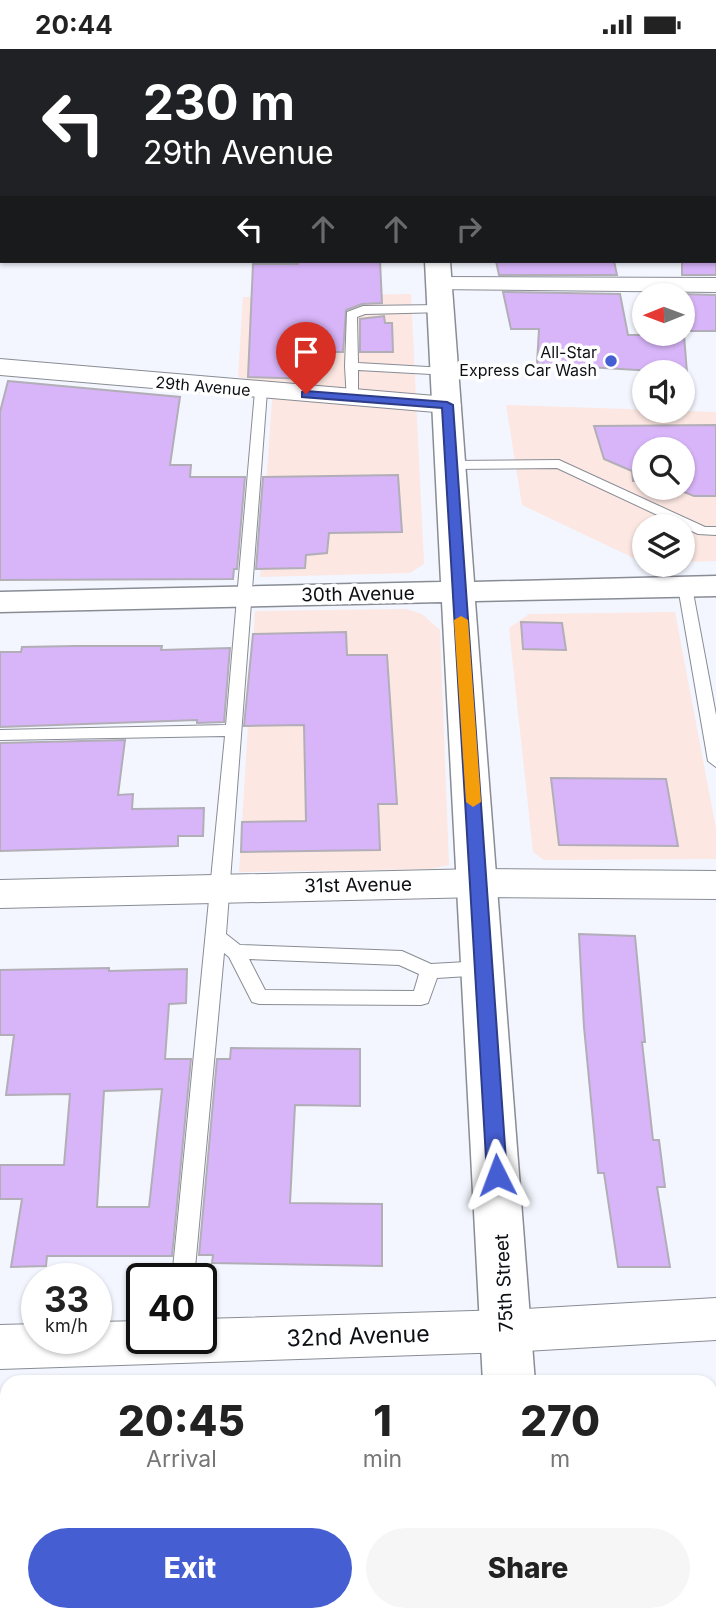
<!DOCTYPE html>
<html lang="en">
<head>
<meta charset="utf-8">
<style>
  body { margin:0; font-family:Inter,sans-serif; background:#f6f6f6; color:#222; height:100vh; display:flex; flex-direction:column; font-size:26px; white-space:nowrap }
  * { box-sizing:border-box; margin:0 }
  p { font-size:23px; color:#767676 }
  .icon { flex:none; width:38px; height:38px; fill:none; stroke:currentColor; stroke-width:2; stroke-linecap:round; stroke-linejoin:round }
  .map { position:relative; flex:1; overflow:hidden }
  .drawer { position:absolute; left:0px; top:1326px; width:718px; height:247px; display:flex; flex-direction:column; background:#fff; border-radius:21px 21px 0 0; box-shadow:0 2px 5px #0004 }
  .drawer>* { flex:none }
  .guide { position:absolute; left:0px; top:0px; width:718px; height:214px; box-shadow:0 2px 5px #0004; background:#202124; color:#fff; overflow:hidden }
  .needle { width:46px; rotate:269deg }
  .buttons { position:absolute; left:632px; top:234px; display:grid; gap:14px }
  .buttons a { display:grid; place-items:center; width:63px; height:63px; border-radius:50%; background:#fff; box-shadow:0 2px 5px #0004; font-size:35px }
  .speed { position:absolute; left:21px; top:1214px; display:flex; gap:14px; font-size:35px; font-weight:700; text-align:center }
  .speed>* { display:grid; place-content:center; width:91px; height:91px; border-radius:50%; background:#fff; box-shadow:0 2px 5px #0004; line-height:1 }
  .speed small { font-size:18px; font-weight:400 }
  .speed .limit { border:4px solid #111; border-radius:10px; background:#fff; color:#111 }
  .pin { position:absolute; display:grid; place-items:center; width:60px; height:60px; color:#fff; margin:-72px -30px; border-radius:50% 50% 50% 0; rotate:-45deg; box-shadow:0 0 7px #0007 }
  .pin .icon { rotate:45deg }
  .me { position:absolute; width:77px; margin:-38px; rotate:357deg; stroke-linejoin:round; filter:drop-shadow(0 0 5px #0008) }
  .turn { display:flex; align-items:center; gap:24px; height:147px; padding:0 28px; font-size:32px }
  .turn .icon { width:91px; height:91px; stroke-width:2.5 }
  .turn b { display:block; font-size:49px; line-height:60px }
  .lanes { display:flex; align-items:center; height:66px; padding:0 28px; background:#0003; justify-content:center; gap:35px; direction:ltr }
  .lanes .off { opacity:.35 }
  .eta { display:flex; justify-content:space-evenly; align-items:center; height:119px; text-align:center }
  .eta b { font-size:42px; font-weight:800; line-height:49px }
  .action { display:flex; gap:14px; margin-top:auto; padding:14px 28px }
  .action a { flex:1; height:80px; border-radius:42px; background:#455ed2; color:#fff; font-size:28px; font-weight:800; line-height:80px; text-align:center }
  .action a+a { background:#f6f6f6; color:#222 }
  .status { display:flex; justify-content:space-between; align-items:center; height:49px; padding:0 35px; background:#fff; direction:ltr }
  .status svg { height:19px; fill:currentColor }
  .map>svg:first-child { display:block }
</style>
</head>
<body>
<div class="status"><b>20:44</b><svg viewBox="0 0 49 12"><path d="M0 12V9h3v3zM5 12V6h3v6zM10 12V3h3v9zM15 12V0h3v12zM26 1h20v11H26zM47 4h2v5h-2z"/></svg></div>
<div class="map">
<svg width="716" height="1572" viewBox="0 0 716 1572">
  <rect width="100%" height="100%" fill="#f3f6fe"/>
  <!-- commercial -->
  <path fill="#fce7e2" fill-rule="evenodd" d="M411 245 424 515 410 524 260 528 273 336 238 328 243 248Z
    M506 356 716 363V512L683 513 682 478H644V514L522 456ZM644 401H682V439H644Z
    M406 560 422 565 440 581 449 816 431 820 239 823 255 562Z
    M675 563 716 780V810L544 811 533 803 509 579 529 565Z"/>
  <!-- building -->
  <path fill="#d8b5f9" stroke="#b2aeb7" stroke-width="2" fill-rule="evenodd" d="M298 212H380L382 254 362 255 346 261 343 303H315L316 330 248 328 253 215H298Z
    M496 212H614L617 226H499Z
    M682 212H716V226H682Z
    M503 243 620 245 628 286H684L687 324 537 315 539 280H511Z
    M682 245 716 246V282H682Z
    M384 267 385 274H392L393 303H360V270Z
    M8 332 180 348 170 416H191L190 428H245L237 520H234L233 530 0 531V363Z
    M716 376V447H694L674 439H682V401H644V432H633L632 422 604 410 594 377Z
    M398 426 402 483 329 484 327 504 306 506 305 519 256 520 263 428Z
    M521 573 562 574 566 601 523 600Z
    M346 583 347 606H387L397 755H378L380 801 241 803 242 773 306 772 304 676 244 677 253 585Z
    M75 597H162L161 601 230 599 224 673 197 674V671L0 678V603H21L22 598Z
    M125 691 118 746 133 745 132 760 204 759 203 787H178V797L0 802V694Z
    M551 729 666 730 678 797 559 796Z
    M579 885 635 887 645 993H642L653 1091H659L665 1138H657L670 1218H618L604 1124H598L584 978Z
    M109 919V922L187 920 186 954 169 955 165 1010H191L172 1207H47L46 1217 11 1218 22 1150H0V1116H64L70 1045 6 1046 14 986H0V921ZM162 1040 149 1158H97L104 1042Z
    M231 999 360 1000V1057L295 1056 290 1154 382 1155V1217L212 1214 213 1206H199L217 1010H230Z"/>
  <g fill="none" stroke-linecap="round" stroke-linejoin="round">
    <!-- service casing -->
    <g stroke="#888c94" stroke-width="2">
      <path id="service" d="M441 256 447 260 445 263 365 265 357 268 358 314 445 319 451 323 449 326 358 321V349L357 352H347L345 317 347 263 363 257Z
        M261 338 267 342 226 885 240 896 402 902 431 915 484 912 491 914 493 919 491 924 484 926 437 929 428 954 421 956 259 955 252 953 229 908 224 904 194 1230H172L225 687 0 691V681L226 676 255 342ZM249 910 399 916 419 925 414 942 265 941Z
        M559 411 705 478H716V486L698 485 557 419 451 420 444 416 451 412Z
        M685 534 692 538 716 666V718L708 712 678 538Z"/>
    </g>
    <!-- minor casing -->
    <g stroke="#888c94" stroke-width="2">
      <path id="minor" d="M0 11H2V23H0Z
        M0 139H2V153H0Z
        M439 228 716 229V243L430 240 427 235 430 230Z
        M0 310 447 348 457 350 461 356 457 362 447 364 0 326Z
        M479 820 716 822V850L479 848 0 859V831Z
        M716 1249V1291L507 1303 0 1320V1276L37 1275V1290H96V1273L142 1272V1290H201V1270L507 1261Z"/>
    </g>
    <!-- tertiary casing -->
    <g stroke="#888c94" stroke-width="3">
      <path id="tertiary" d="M411 0H431V2H411Z
        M425 212H450L474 533 716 527V547L475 552 535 1334H483L442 553 0 563V543L441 533Z
        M494 1566H550V1572H494Z"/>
    </g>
    <!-- service -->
    <use href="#service" fill="#fff" fill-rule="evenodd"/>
    <!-- minor -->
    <use href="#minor" fill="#fff" fill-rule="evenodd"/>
    <!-- tertiary -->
    <use href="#tertiary" fill="#fff" fill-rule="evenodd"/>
  </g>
  <!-- route -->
  <path fill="#455ed2" stroke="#2d3d88" stroke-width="2" d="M306 342 447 353 453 356 507 1126 504 1132 497 1134 490 1132 487 1126 442 359 302 348V343Z"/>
  <!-- slow -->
  <path fill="#f59e0b" d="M461 567 468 571 481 753 473 758 466 753 454 571Z"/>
  <!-- markers -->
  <circle fill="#455ed2" stroke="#fff" stroke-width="2.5" cx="611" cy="312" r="7"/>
  <g text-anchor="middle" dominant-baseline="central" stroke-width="7" stroke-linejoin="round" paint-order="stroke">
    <!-- far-poi labels -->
    <g font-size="16" fill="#0d0f12" stroke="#fff" text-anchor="end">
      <text x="597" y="303">All-Star<tspan x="597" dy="18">Express Car Wash</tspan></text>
    </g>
    <!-- far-street labels -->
    <g font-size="16" fill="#0d0f12" stroke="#fff">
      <text transform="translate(203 337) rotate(5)">29th Avenue</text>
    </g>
    <!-- street labels -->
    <g font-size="19" fill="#0d0f12" stroke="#fff">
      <text transform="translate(358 545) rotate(-1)">30th Avenue</text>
      <text transform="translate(358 836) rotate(-1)">31st Avenue</text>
      <text transform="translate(504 1234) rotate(-93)">75th Street</text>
    </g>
    <!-- near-street labels -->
    <g font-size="23" fill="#0d0f12" stroke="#fff">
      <text transform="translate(358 1287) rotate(-2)">32nd Avenue</text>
    </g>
  </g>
</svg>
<div class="buttons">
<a><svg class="needle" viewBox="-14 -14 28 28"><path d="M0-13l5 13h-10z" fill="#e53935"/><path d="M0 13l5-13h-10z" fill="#767676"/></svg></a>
<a><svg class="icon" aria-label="sound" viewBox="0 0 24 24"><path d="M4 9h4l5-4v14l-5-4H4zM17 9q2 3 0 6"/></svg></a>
<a><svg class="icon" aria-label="search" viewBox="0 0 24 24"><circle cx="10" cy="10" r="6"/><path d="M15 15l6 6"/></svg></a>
<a><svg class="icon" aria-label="layers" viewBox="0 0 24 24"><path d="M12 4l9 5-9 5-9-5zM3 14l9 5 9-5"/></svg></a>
</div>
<div class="speed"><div>33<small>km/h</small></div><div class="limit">40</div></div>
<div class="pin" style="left:306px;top:345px;background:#d93025"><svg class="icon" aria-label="arrive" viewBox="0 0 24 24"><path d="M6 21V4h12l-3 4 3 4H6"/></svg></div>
<svg class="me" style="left:497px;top:1126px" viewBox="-20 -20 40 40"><path d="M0-17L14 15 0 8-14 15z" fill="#455ed2" stroke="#fff" stroke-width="4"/></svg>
<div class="guide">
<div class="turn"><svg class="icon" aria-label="left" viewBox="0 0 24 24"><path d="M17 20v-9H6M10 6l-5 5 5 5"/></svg><div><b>230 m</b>29th Avenue</div></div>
<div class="lanes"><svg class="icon" aria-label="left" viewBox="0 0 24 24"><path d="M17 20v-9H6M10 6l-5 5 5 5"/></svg><svg class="icon off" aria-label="ahead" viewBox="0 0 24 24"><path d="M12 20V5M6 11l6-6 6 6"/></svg><svg class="icon off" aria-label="ahead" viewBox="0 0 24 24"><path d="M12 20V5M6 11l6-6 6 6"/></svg><svg class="icon off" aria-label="right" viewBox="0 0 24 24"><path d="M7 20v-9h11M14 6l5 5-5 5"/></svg></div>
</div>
<section class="drawer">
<div class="eta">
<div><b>20:45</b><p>Arrival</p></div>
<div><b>1</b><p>min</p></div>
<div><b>270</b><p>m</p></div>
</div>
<div class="action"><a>Exit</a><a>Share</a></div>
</section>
</div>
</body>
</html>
